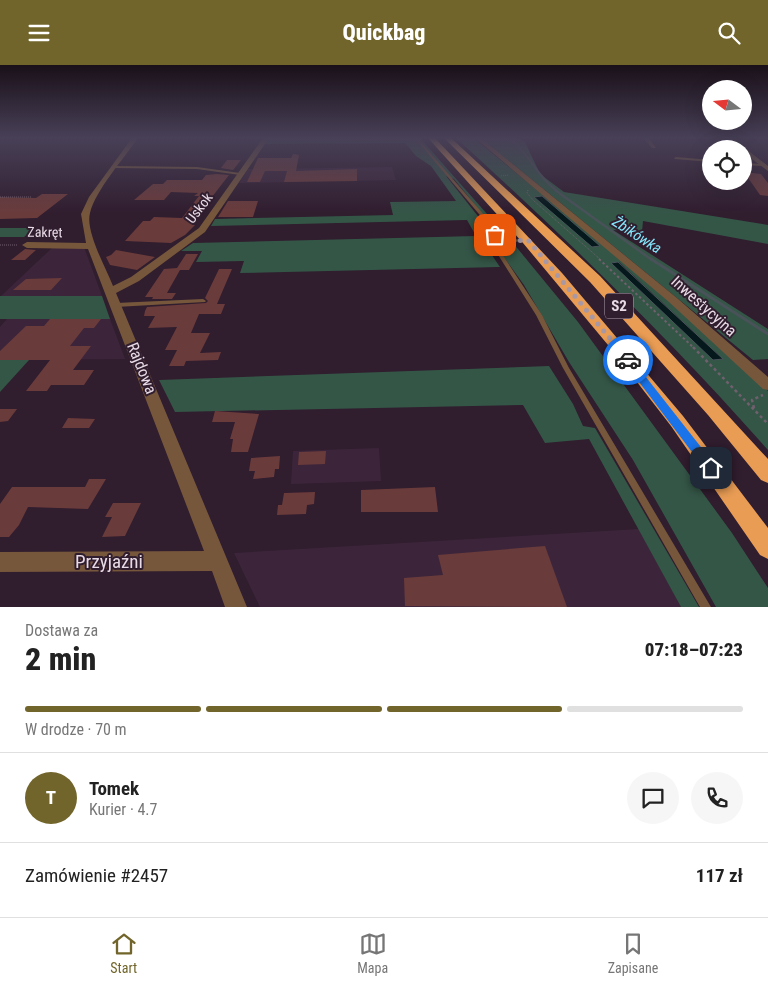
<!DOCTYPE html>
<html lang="pl">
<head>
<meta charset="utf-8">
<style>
	body { margin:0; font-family:"Roboto Condensed",sans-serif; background:#f6f6f6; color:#222; height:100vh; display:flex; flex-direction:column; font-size:19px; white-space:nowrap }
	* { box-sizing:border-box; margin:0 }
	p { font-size:16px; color:#767676 }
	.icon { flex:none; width:28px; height:28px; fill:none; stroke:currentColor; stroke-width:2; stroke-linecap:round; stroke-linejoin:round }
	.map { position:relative; height:542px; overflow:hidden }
	.side { display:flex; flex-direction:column; background:#fff; flex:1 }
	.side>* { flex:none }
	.needle { width:32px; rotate:286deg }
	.controls { position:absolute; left:702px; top:15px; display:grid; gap:10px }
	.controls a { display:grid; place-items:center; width:50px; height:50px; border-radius:50%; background:#fff; box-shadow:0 5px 20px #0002; font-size:25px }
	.pin { position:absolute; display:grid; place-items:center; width:42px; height:42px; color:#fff; margin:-21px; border-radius:10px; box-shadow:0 2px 8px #0006 }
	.courier { position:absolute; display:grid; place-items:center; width:50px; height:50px; margin:-25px; border:4px solid #1a73e8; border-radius:50%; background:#fff; color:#222; box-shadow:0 1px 6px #0007 }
	.overview em { font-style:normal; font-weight:800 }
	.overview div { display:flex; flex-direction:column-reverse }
	.overview { display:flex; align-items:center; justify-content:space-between; height:85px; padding:0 25px }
	h1 { font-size:32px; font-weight:800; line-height:38px }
	.bar { display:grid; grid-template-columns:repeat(4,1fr); gap:8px 5px; align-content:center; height:60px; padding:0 25px }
	.bar i { height:6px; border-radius:4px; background:#e0e0e0 }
	.bar .active { background:#71652b }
	.bar p { grid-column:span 4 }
	.line { display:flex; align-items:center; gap:12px; padding:0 25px; border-top:1px solid #e0e0e0 }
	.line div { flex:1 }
	.round { display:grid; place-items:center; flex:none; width:52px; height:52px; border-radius:26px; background:#f6f6f6 }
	header { display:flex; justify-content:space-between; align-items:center; height:65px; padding:0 25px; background:#71652b; color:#fff; font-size:22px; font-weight:800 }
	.tab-bar { display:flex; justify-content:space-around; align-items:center; height:70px; border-top:1px solid #e0e0e0; background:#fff; font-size:14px; color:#767676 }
	.tab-bar a { display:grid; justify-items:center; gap:2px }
	.tab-bar .active { color:#71652b }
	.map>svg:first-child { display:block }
	.built { fill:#3c253a }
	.green { fill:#345647; fill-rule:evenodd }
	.water { fill:#05181c; stroke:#495259 }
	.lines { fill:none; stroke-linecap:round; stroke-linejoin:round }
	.stream-far2 { stroke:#495259; stroke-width:2 }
	.stream-far1 { stroke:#495259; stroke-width:2.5 }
	.stream { stroke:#495259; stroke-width:3 }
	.building { fill:#6a3b3b }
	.path-far2 { stroke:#70606e; stroke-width:1; stroke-dasharray:1 1; stroke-linecap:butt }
	.path-far1 { stroke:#70606e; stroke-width:2; stroke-dasharray:2.5 2.5; stroke-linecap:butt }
	.path { stroke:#70606e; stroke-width:2.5; stroke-dasharray:3 3; stroke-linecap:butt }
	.lane { fill:#76573c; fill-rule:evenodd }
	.street { fill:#76573c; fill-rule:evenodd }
	.highway { fill:#e89c54; fill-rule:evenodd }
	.route { fill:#1a73e8 }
	.done { stroke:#a898a6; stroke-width:5; stroke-dasharray:0 9 }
	.labels { text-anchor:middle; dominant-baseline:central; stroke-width:4; stroke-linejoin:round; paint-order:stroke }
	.far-street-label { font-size:14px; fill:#e8dbe6; stroke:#301d2e }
	.far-water-label { font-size:15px; font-style:italic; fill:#84e7fb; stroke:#301d2e }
	.shield { fill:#301d2e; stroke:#b1a2af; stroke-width:1 }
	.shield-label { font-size:15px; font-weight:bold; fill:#e8dbe6 }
	.street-label { font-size:16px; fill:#e8dbe6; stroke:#301d2e }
	.near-street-label { font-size:19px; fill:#e8dbe6; stroke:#301d2e }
</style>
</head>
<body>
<header><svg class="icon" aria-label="menu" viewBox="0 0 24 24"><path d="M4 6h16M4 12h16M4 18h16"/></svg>Quickbag<svg class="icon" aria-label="search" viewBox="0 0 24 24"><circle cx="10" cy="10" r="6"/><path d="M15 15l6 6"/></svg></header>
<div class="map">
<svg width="768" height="542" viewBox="0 0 768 542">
	<rect width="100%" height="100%" fill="#301d2e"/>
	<path class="built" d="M392 102 396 115 239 118 248 104Z
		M53 182H84L102 231H1Z
		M7 254H110L125 294 0 295V262Z
		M379 383 381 416 291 419 293 386Z
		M639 464 681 542H260L234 488Z"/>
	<path class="green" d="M267 73H420L518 184 578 257 732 468 768 523V542H716L633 395 569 297 524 220 498 184 503 179 494 163 454 114 446 111 489 165 490 172 481 174 500 202 240 208 244 196 196 197 202 186H181L193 178 476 171 467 155 211 161 215 154 393 150 390 137 456 136 431 101 416 91 405 78 264 79Z
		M456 73H474C573 156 677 234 768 326V385C670 274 565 172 456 73ZM619 197 723 294 611 198Z
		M481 73H517L525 77 540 109 564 127 768 160V179L643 156 642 167 613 165 768 264V294L753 295Z
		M0 163H35L24 172H0Z
		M0 231H102L110 254H0Z
		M0 295H29L0 327Z
		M549 301 573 339 583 361 595 363 699 542H681L589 374 545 378 523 340 175 347 159 315Z"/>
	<path class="water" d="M542 131 600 181 592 182 534 132Z
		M618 197 723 294 713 295 611 198Z"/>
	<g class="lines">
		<path class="stream-far2" d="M509 73C529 87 536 111 557 126"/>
		<path class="stream-far1" d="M555 125 652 195"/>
		<path class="stream" d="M651 194 768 269"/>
	</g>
	<path class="building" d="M293 89 299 90 296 106 357 104V116L284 117 287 106H265L260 117H247L258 93H291Z
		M227 95H241L233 105 221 103Z
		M744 107 761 109 768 118V131L760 130Z
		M217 109 229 110 198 150 192 160H195L185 170 171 178 125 176 143 156H150L154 152 182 153 199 131H194L198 128 171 127 164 135H134L153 119H163L167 115H202L206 110Z
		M42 129H68L37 153 0 154V132L36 133Z
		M228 136H258L253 152H218Z
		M25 184 36 185 25 195H11Z
		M116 185 155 192 137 205 110 200 106 192 111 190Z
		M186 189H198L189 205H180L167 228H176L172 234H152L153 232H145L164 204 177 203Z
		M219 204H232L217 239H225L221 249H199L191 268H210L200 288 221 287 218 295 186 296 184 301H169L177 285H165L177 262 148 263 155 251H144L145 246 147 242 206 238 208 236 205 233Z
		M62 213 51 225H13L26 214Z
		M50 254H101L94 263H84L70 281H91L73 305H94L84 320H51L47 326H26L50 295H0V286L26 261H44Z
		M0 344H17L8 356 0 357Z
		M215 346 259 349 248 387H231L233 374H230L235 357H212Z
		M68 353 95 354 89 363H62Z
		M326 386 325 399 298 400 299 387Z
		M280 391 279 404H275L274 412 253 414 255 406H249L251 393Z
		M89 414H106L88 444 28 442 19 460 9 472H0V439L12 422H85Z
		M435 422 438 447H361V425Z
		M315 427 314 439 307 440 306 449 277 450 278 440H282L284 428Z
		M113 438H141L125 471 102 472 112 452H105Z
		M545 481 567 542 405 541 404 513 443 510 438 490Z"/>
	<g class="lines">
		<path class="path-far2" d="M501 111 509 110
			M528 125 527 128 534 136 601 195
			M0 132H31
			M0 180H17"/>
		<path class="path-far1" d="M599 194 694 283"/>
		<path class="path" d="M693 282 768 359
			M754 343 752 335 763 330"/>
		<path class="lane" d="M415 73H417L493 160 497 170 495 175 528 174 530 175 528 176 495 178 542 250 569 303 711 542H700L563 303 536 250 490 177 493 170 489 161Z
			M676 92 711 95V97L675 94 674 93Z
			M744 98 763 99 765 100 763 101 744 100Z
			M114 101 197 102 240 108 242 109 240 110 197 104 113 103V101Z
			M203 234 206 236 205 237 116 242 113 240 116 238Z"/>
		<path class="street" d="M132 73H138C125 92 95 126 90 148 85 166 106 203 113 221L131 212 199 163 263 73H269L205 167 139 216 116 228 247 542H225L212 506 0 507V487L204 486 88 184 27 183 22 180 27 177 86 178 81 149 89 132Z
			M475 73H481L677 233 768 312V325L763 324 669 237Z
			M643 73H649L656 83H652Z
			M726 73H732L768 101V106L744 88V84H739Z"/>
		<path class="highway" d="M428 73H435L562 208 683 351 768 463V494L760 490 671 361 613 286 523 178Z
			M444 73H451L600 211 768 394V418L761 415 708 350 590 217Z"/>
	</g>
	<linearGradient id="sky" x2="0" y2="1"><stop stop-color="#1a1019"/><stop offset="0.49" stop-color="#484057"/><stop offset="1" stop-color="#484057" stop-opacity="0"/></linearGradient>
	<rect width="768" height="149" fill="url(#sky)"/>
	<path class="route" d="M628 292 631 293 715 400V407H707L624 297V293Z"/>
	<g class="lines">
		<path class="done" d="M495 170 492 177 528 175 628 295"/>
	</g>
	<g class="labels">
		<g class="far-street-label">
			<text transform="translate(199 143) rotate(-53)">Uskok</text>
			<text transform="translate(45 167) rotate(1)">Zakręt</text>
		</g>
		<g class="far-water-label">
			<text transform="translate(637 170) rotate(33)">Żbikówka</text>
		</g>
		<rect class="shield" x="605" y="228.5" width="28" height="25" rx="4"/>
		<g class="shield-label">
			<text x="619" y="241">S2</text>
		</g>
		<g class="street-label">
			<text transform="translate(704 241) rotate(42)">Inwestycyjna</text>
			<text transform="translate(142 303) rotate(68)">Rajdowa</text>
		</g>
		<g class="near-street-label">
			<text x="109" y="496">Przyjaźni</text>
		</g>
	</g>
</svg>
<div class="controls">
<a><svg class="needle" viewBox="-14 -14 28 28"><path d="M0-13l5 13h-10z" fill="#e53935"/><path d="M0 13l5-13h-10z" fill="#767676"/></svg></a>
<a><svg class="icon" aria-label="locate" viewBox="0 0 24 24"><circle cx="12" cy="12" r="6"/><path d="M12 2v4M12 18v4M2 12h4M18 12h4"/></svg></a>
</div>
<div class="pin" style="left:495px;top:170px;background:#ea580c"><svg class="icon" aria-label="bag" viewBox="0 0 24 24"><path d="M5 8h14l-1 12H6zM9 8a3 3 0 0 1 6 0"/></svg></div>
<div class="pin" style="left:711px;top:403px;background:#1f2937"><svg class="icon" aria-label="home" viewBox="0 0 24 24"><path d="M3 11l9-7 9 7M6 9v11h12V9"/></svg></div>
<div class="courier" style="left:628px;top:295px"><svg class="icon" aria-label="car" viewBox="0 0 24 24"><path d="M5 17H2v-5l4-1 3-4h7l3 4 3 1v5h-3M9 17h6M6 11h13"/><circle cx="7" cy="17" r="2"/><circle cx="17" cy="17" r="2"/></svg></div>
</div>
<section class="side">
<div class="overview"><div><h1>2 min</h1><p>Dostawa za</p></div><em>07:18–07:23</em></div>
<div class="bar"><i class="active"></i><i class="active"></i><i class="active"></i><i></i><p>W drodze · 70 m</p></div>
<div class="line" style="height:90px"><b class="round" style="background:#71652b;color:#fff">T</b><div><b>Tomek</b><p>Kurier · 4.7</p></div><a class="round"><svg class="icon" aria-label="chat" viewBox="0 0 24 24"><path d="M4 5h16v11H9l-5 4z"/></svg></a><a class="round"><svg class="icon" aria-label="phone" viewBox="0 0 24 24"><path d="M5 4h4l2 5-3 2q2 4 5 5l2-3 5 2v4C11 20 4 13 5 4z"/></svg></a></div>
<div class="line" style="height:65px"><div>Zamówienie #2457</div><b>117 zł</b></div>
</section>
<nav class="tab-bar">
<a class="active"><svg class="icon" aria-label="home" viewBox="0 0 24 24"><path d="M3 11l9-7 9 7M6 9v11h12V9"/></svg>Start</a>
<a><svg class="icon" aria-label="map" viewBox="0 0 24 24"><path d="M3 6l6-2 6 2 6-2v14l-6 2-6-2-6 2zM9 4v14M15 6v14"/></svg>Mapa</a>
<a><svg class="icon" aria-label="saved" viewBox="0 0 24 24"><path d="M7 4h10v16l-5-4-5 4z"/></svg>Zapisane</a>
</nav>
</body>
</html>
